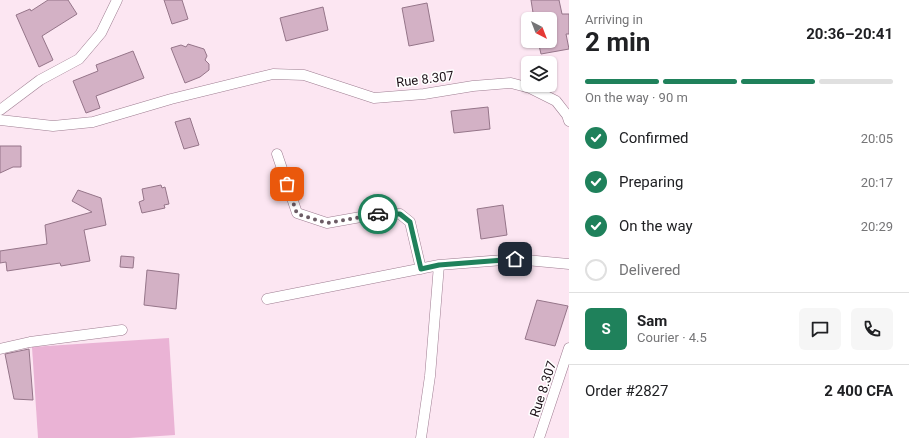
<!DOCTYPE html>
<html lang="en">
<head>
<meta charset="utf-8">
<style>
	body { margin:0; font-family:Roboto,sans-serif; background:#f6f6f6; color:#202124; height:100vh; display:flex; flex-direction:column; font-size:15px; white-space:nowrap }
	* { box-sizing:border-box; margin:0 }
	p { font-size:13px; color:#757577 }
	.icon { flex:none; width:22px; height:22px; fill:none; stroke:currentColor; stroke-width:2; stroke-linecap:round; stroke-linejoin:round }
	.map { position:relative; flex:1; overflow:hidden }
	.details { display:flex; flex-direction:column; background:#fff; width:340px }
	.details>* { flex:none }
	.needle { width:26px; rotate:138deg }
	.buttons { position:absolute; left:521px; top:12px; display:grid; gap:8px }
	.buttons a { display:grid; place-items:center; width:36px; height:36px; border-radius:6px; background:#fff; box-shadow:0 1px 3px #0004; font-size:20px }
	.pin { position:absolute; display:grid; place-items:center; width:34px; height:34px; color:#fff; margin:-17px; border-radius:8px; box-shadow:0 2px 6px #0006 }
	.courier { position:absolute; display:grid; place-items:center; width:40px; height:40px; margin:-20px; border:3px solid #1f815b; border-radius:50%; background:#fff; color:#222; box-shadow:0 1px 5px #0007 }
	.head em { font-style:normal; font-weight:700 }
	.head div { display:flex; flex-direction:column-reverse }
	.head { display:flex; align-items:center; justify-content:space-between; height:68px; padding:0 16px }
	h1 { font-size:26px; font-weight:700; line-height:30px }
	.bar { display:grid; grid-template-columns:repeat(4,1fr); gap:6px 4px; align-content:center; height:48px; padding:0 16px }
	.bar i { height:5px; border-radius:3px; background:#e0e0e0 }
	.bar .active { background:#1f815b }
	.bar p { grid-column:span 4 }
	.line { display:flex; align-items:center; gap:10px; padding:0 16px; border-top:1px solid #e0e0e0 }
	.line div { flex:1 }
	.round { display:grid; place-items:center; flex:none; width:42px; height:42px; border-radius:6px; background:#f6f6f6 }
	ol { padding:0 16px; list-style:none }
	li { display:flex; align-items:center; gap:12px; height:44px }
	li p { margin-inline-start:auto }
	li .icon { padding:4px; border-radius:50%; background:#1f815b; color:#fff; stroke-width:4 }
	li:last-child { color:#757577 }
	li i { width:22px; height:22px; border:2px solid #e0e0e0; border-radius:50% }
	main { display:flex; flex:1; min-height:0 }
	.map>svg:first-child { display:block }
	.green { fill:#eab3d5 }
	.building { fill:#d3b1c5; stroke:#957589 }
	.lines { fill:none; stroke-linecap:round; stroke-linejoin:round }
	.minor-casing { stroke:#9e7d91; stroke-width:11 }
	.minor { stroke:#fff; stroke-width:10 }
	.done { stroke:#6c5c65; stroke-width:4; stroke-dasharray:0 7.2 }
	.route { stroke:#1f815b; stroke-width:5 }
	.labels { text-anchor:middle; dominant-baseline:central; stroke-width:3; stroke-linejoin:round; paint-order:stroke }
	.street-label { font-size:13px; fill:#1e1219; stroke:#fff }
</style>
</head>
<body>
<main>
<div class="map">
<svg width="569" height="438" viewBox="0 0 569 438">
	<rect width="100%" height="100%" fill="#fce6f2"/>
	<path class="green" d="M169 338 175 435 129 438H38L32 347Z"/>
	<path class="building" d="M48 0H68L77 14 42 36 53 60 39 67 16 15 30 9 31 11Z
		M164 0H182L188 19 172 24Z
		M531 0H559L562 14H569V34H566L569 49 541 54 538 41H550V19H534Z
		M427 3 434 41 409 46 402 8Z
		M323 7 328 30 286 41 280 18Z
		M188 44 204 49 207 56 205 60 209 64V70L200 77 185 83 171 48 181 45 186 47Z
		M133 51 144 78 96 96 100 108 86 113 73 81 98 71 96 65Z
		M488 107 490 129 454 133 451 111Z
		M190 118 199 145 184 149 175 122Z
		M0 146H21V167H13L0 173Z
		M161 185 162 188 165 187 169 204 164 205 165 208 142 213 139 202 144 200 142 189Z
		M78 190 101 198 106 225 84 230 90 261 61 266 60 263 7 271 6 262 0 263V251L47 244 45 225 92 212 72 201Z
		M503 205 507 235 481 239 477 209Z
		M121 256 134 257 133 268 120 267Z
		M147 270 179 274 176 309 144 305Z
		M537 300 568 306 555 346 525 339Z
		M29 349 33 400 14 399 5 354Z"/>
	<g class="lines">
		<g class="minor-casing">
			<path id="minor" d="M0 110 40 80 79 59 101 33 117 0
				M0 120 53 126 93 122 171 99 273 74 304 75 374 98 424 94 473 86 511 83 530 88 556 101 567 115 569 121
				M277 154 297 213 327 223 383 213 400 214 410 222 421 269
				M267 299 439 265 515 259 569 264
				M0 349 30 342 122 330
				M421 438 430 376 439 265
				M539 438 569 348"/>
		</g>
		<use href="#minor" class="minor"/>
	</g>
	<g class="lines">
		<path class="done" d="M287 184 297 214 327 223 378 214"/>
		<path class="route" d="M378 214H400L410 222 421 269 439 265 515 259"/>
	</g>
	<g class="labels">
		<g class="street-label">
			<text transform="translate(425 79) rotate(-7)">Rue 8.307</text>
			<text transform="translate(543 389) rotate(-72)">Rue 8.307</text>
		</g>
	</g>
</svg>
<div class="buttons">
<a><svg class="needle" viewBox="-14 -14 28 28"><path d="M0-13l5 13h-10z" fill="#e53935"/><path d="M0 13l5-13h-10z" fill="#757577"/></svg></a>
<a><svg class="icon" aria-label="layers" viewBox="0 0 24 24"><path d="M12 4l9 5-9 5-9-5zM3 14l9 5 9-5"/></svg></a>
</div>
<div class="pin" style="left:287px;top:184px;background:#ea580c"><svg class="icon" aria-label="bag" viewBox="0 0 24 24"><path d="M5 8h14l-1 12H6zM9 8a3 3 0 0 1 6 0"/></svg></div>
<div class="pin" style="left:515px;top:259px;background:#1f2937"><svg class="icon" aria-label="home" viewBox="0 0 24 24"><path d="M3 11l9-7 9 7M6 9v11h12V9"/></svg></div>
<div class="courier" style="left:378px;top:214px"><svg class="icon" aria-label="car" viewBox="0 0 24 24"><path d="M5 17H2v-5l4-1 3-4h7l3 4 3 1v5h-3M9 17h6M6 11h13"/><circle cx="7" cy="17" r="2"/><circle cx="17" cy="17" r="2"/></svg></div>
</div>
<section class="details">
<div class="head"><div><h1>2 min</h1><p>Arriving in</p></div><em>20:36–20:41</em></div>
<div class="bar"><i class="active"></i><i class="active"></i><i class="active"></i><i></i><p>On the way · 90 m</p></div>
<ol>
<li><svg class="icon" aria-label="check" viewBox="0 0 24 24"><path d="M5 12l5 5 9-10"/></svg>Confirmed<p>20:05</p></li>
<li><svg class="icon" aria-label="check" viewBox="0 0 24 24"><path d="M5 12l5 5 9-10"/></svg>Preparing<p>20:17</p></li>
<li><svg class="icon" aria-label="check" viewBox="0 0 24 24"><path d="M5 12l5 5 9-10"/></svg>On the way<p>20:29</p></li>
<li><i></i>Delivered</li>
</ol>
<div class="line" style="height:72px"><b class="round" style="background:#1f815b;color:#fff">S</b><div><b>Sam</b><p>Courier · 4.5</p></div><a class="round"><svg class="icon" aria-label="chat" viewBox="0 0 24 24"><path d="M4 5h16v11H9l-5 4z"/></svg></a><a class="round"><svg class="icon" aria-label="phone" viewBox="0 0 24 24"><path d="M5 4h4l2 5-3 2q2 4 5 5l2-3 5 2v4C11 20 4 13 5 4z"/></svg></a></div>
<div class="line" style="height:52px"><div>Order #2827</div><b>2 400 CFA</b></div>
</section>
</main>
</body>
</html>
